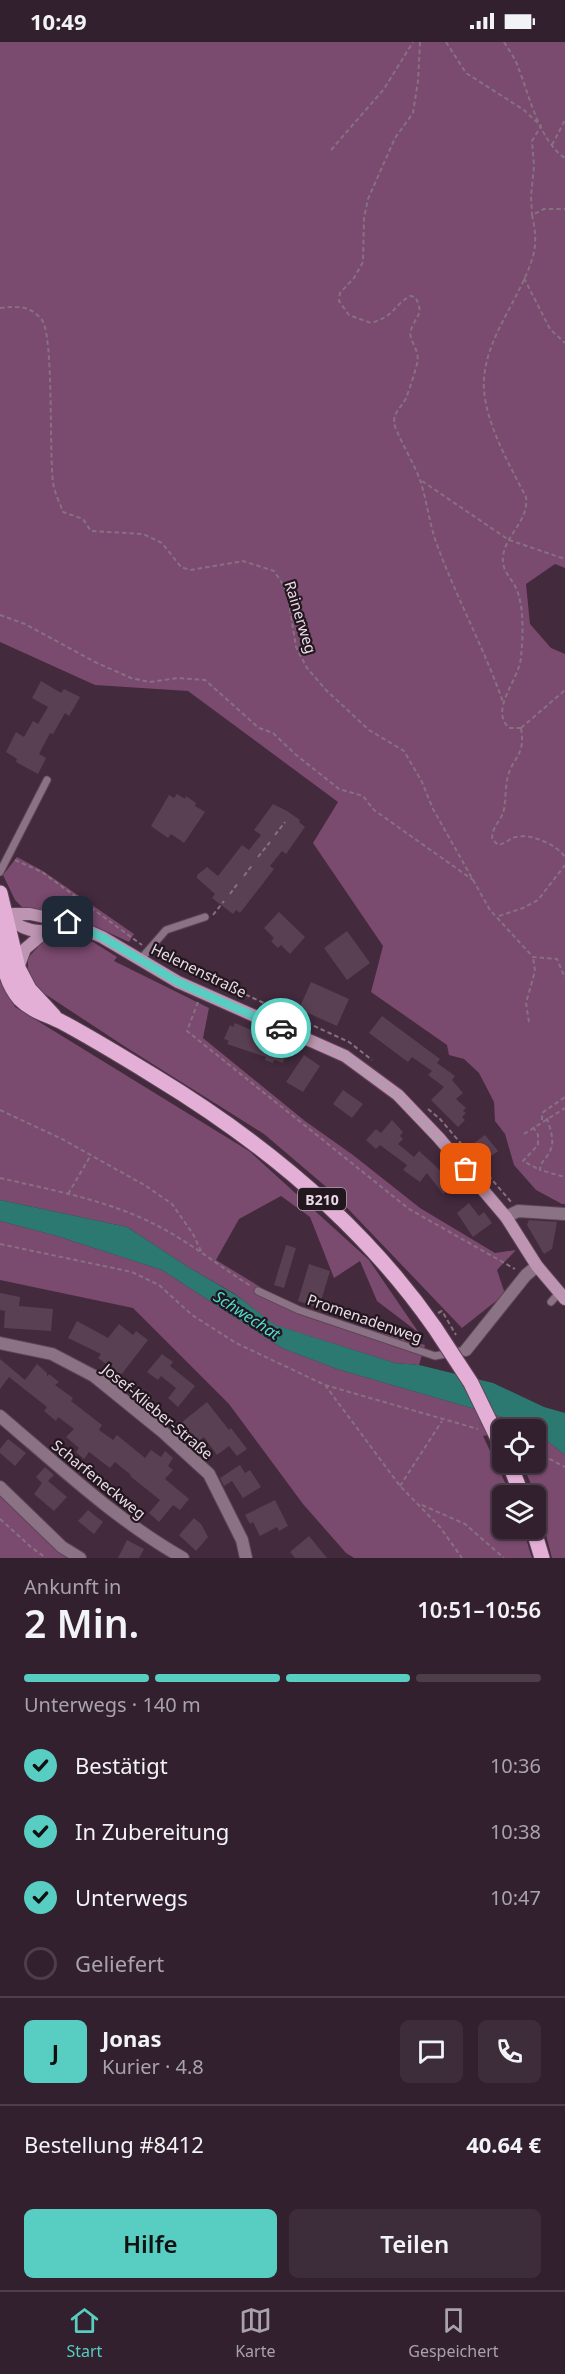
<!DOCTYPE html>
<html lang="de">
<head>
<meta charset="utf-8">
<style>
	body { margin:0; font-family:"Noto Sans",sans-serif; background:#3d2d3a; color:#f1f3f6; height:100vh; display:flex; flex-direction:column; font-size:22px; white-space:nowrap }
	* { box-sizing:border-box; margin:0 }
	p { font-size:20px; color:#a8a3aa }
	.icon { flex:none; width:33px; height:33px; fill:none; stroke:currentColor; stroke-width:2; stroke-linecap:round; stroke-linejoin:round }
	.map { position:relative; height:1516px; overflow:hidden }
	.side { display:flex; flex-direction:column; background:#32202e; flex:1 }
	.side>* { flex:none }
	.fabs { position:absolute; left:492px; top:1377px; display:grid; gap:12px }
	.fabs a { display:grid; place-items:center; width:54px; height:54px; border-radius:9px; background:#32202e; box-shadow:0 2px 4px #0004,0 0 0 2px #4d3e4a; font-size:30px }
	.pin { position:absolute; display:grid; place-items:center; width:51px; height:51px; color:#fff; margin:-26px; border-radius:12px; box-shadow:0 3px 9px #0006 }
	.courier { position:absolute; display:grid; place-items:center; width:60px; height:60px; margin:-30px; border:4px solid #57cec1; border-radius:50%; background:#fff; color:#222; box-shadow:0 2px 8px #0007 }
	.summary em { font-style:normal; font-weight:600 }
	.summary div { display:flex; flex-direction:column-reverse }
	.summary { display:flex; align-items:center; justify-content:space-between; height:102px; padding:0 24px }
	h1 { font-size:39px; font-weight:600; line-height:45px }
	.bar { display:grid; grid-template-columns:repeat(4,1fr); gap:9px 6px; align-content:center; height:72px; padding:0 24px }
	.bar i { height:8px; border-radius:4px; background:#4d3e4a }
	.bar .current { background:#57cec1 }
	.bar p { grid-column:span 4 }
	.line { display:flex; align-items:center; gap:15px; padding:0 24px; border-top:2px solid #4d3e4a }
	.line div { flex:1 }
	.round { display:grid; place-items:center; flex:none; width:63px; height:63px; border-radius:9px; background:#3d2d3a }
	ol { padding:0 24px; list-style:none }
	li { display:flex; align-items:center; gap:18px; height:66px }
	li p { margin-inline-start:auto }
	li .icon { padding:6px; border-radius:50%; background:#57cec1; color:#111; stroke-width:4 }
	li:last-child { color:#a8a3aa }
	li i { width:33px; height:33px; border:3px solid #4d3e4a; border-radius:50% }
	.action { display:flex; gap:12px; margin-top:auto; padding:12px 24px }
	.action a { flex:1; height:69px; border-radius:9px; background:#57cec1; color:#111; font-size:24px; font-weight:600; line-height:69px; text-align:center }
	.action a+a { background:#3d2d3a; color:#f1f3f6 }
	.status { display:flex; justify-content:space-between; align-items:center; height:42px; padding:0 30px; background:#32202e; direction:ltr }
	.status svg { height:16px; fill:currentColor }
	.tab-bar { display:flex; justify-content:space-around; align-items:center; height:84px; border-top:2px solid #4d3e4a; background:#32202e; font-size:16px; color:#a8a3aa }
	.tab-bar a { display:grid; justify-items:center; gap:3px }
	.tab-bar .current { color:#57cec1 }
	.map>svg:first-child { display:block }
	.green { fill:#7b4a6f }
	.water { fill:#2c7971 }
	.building { fill:#5a4053 }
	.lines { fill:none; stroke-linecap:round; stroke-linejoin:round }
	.lane-casing { stroke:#5e4658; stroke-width:9 }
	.street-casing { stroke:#5e4658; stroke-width:14 }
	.secondary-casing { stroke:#5e4658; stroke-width:14 }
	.primary-casing { stroke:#5e4658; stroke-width:17 }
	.path { stroke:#867181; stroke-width:2; stroke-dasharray:4.5 3; stroke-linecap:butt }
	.lane { stroke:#8c7285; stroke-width:7 }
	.street { stroke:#8c7285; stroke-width:12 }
	.secondary { stroke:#bd94b2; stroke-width:12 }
	.primary { stroke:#e4afd6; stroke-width:15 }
	.primary-bridge-casing { stroke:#5e4658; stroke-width:17; stroke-linecap:butt }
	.primary-bridge { stroke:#e4afd6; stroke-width:15 }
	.done { stroke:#b09dab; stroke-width:6; stroke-dasharray:0 10.8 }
	.route { stroke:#57cec1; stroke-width:8 }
	.labels { text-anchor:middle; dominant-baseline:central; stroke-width:4.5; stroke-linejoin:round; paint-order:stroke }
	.shield { fill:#22171f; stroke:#afa0aa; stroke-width:1.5 }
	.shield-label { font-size:14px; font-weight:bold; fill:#ebdbe6 }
	.street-label { font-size:15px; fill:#ebdbe6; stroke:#22171f }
	.water-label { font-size:16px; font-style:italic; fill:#4ee0d2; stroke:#22171f }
</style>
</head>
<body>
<div class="status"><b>10:49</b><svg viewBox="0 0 49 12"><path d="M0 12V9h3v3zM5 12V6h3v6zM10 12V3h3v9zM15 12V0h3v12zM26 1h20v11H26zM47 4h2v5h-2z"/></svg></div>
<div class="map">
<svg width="565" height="1516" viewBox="0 0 565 1516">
	<rect width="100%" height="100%" fill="#432a3d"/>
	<path class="green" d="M0 0H565V526L555 522 526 542 530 582 551 606 565 612V1162H562L536 1148 514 1123 505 1092 495 1079 494 1060 479 1031 464 1017 449 1013 447 1003 371 950 383 904 313 801 338 760 188 649 95 643 0 600Z
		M17 815 43 829 134 892 129 900 88 881 56 872 24 867 15 858 3 833Z
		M58 895 93 900 117 915 114 919 209 966 203 996 305 1079 353 1113 420 1166 495 1211 516 1208 497 1228 505 1252 462 1286 331 1149 264 1092 124 1004 36 946 28 932V916L45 897Z
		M0 938 15 965 249 1109 369 1218 419 1291 377 1259 360 1219 334 1236 310 1175 281 1154 239 1177 216 1218 280 1257 318 1273 425 1303 419 1323 395 1321 274 1283 235 1252 188 1225 127 1185 0 1158Z
		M0 1179 57 1194 162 1228 282 1306 337 1327 523 1381 532 1387 502 1388V1398L489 1393 483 1394 511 1453 502 1454V1486L523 1487 532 1516H354L346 1511 303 1462 229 1362 133 1266 0 1238Z
		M536 1390 565 1413V1516H552L536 1454 522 1421 536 1420Z
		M0 1448 77 1516H0Z"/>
	<path class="water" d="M0 1158 127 1185 188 1225 236 1253 275 1283 395 1321 419 1323 493 1341 544 1365 565 1371V1413L536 1390V1388L523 1381 337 1327 282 1306 162 1228 57 1194 0 1179Z"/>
	<path class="building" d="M41 639 61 651 64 647 80 655 69 674 65 671 53 692 50 691 39 712 46 716 38 732 16 720 17 717 6 710 16 690 24 695 33 679 38 682 48 665 32 656Z
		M177 752 185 757 186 754 196 761 195 764 205 770 184 801 171 792 168 796 151 784 169 753 174 756Z
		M273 762 287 769 300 778 299 780 305 785 286 812 282 809 270 824 274 827 240 871 236 868 233 872 212 856 215 852 197 836V833L207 825 218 834 242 803 249 808 261 793 254 788Z
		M279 870 305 895 290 912 281 903 278 906 271 899 274 896 264 886Z
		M347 889 370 921 347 938 324 906Z
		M311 940 349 957 337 984 299 967Z
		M382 974 440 1017 437 1021 455 1034 452 1038 463 1051 456 1057 466 1066 463 1069 466 1071 462 1075 465 1078 458 1085 431 1058 444 1045 428 1033 432 1029 412 1015 408 1020 369 991Z
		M235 981 289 1004 283 1021 274 1018 273 1021 265 1018 266 1015 227 1002 229 999 224 997 230 983 233 985Z
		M304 1013 320 1024 303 1050 286 1040Z
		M343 1048 363 1062 352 1076 333 1062Z
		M392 1078 403 1090 400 1094 403 1097 398 1102 414 1115 419 1109 442 1130 447 1126 459 1141 443 1152 427 1131 420 1140 403 1128 407 1123 380 1103 376 1107 366 1098 376 1087 381 1091Z
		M485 1093 498 1109 486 1118 473 1102Z
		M469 1161 479 1174 484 1170 492 1181 473 1195 457 1171Z
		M529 1178 557 1180 552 1207 544 1212 527 1183Z
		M286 1203 296 1206 284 1246 274 1243Z
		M309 1222 330 1229 319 1266 298 1259Z
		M0 1251 20 1255 19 1264 53 1267 51 1289 4 1286 5 1269 0 1268Z
		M77 1279 108 1296 119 1282 133 1293 136 1289 148 1298 121 1333 98 1316 101 1312 68 1296Z
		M162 1312 173 1320 170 1324 195 1344 178 1365 168 1356 176 1346 161 1334 158 1338 147 1330Z
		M0 1317 25 1338 37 1322 47 1331V1335L49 1332 59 1340 55 1343 73 1356 71 1359 102 1383 99 1388 113 1398 117 1393 145 1416 151 1408 161 1415 165 1409 173 1416 168 1424 173 1428 165 1437 189 1457 180 1468 173 1463 159 1480 149 1471 160 1458 130 1434 131 1433 115 1420 110 1426 89 1410 84 1417 76 1410 79 1406 66 1395 74 1387 58 1375 56 1379 44 1369 47 1365 9 1335 0 1347Z
		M207 1360 229 1388 231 1386 247 1407 237 1414 229 1404 217 1413 204 1395 197 1401 181 1381Z
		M8 1397 26 1411 15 1424 0 1411V1407Z
		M240 1423 245 1431 250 1428 261 1445 243 1456 232 1439 224 1444 220 1436Z
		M45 1425 54 1433 48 1439 67 1455 54 1469 34 1452 42 1441 36 1435Z
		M275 1458 288 1484 279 1489 277 1485 260 1494 253 1480 250 1482 245 1473Z
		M88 1468 103 1480 94 1492 78 1479Z
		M194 1476 201 1482 208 1495 196 1509 179 1493Z
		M309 1494 327 1516H295L290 1510Z
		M127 1498 144 1507 139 1516H118Z"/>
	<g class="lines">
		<g class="lane-casing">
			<path id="lane" d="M0 830 47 738
				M139 919 166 888 205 875
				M258 1249 299 1268 435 1314 466 1308
				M551 1260 559 1251"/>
		</g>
		<g class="street-casing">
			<path id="street" d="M506 1175 518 1169 565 1172
				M0 1301 52 1312 94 1334 163 1390 209 1432 242 1498 246 1516
				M466 1308 526 1233 537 1224
				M0 1374C59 1424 116 1478 183 1516
				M0 1445 62 1505 80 1516"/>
		</g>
		<g class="secondary-casing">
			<path id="secondary" d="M4 872H30L68 880 102 895 178 940 345 1014 398 1053 439 1096 506 1175 537 1224 565 1257
				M4 872C32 899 50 885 83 891
				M18 926 25 907 45 890"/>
		</g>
		<g class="primary-casing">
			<path id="primary" d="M0 851 18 926 29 947 54 974
				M4 872C0 901 0 934 20 957 32 969 46 972 60 979 92 996 123 1015 154 1034 263 1100 362 1181 435 1286
				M509 1420 522 1454
				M533 1486 542 1516"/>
		</g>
		<path class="path" d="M420 0 418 39 413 71 395 96 368 157 364 176 363 220 354 236 340 251 339 259 349 273 371 281C395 274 392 265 410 254L415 255C425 272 416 273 411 288 407 298 421 307 417 322 414 333 410 346 406 356 402 365 394 369 394 380 395 390 416 425 420 438 427 459 429 480 436 500 456 555 484 606 503 660
			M446 0 466 31 524 68 541 84 532 99 534 124 531 154 532 173
			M504 0C509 8 515 16 518 25 529 52 539 99 565 116
			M552 103 565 78
			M331 108 384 47 413 0
			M524 236 550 287 565 301
			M0 266C17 264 30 263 42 278 54 295 49 411 53 440 54 450 60 461 63 470L83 477 91 489 143 492 162 501 181 525 190 528 243 519 274 529 284 544 289 561 296 605 307 626 326 648 369 688 404 709 422 740 433 767 490 868 533 915 557 917 565 936
			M422 439 509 498 565 517
			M0 573 25 582 95 620 131 636 150 640 178 636 205 638 259 686 273 691 295 712 339 747 363 754 374 768 473 838
			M521 686H509C489 667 519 639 521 615 523 595 524 570 518 551 514 537 501 531 503 514 506 492 529 479 526 455 509 422 481 374 484 336 488 291 521 256 533 214 537 200 535 186 532 173L544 167H565
			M521 686C526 715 512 714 507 738 505 749 506 762 503 771 498 783 493 783 492 797L498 803C505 802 510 796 516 795 531 791 557 803 565 815
			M521 686 565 648
			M275 793 285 780
			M258 815 270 800
			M15 818 42 830 142 903
			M244 834 253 822
			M230 852 238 841
			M213 873 224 859
			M499 874 523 866 538 858 565 823
			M157 912 349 1000 372 1018
			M198 960 187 989 409 1167 515 1227
			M529 980 526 961 535 929 533 915
			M428 1067 440 1077 512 1161
			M0 1068 62 1097 146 1144 172 1162 193 1192 201 1209
			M547 1076C550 1087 556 1100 549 1111 545 1118 541 1119 540 1128L565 1135
			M542 1078V1071L565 1055
			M533 1085 538 1093V1103L523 1119 540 1128
			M524 1092 565 1066
			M0 1136C52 1148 111 1159 158 1184 191 1201 220 1225 251 1244
			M68 1152 91 1113
			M0 1202 132 1230 159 1243 192 1273 236 1301 325 1343 400 1444 440 1485 462 1516
			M438 1271 442 1269 456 1293
			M325 1343 478 1387
			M536 1410 565 1425
			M400 1444 442 1379
			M422 1463 465 1482 504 1516
			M0 1477 31 1505 46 1516"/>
		<use href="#lane" class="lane"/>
		<use href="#street" class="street"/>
		<use href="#secondary" class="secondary"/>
		<use href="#primary" class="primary"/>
		<g class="primary-bridge-casing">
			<path id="primary-bridge" d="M435 1286 471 1341 502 1405"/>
		</g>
		<use href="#primary-bridge" class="primary-bridge"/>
	</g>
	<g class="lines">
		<path class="done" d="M281 986 345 1014 398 1053 466 1127"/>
		<path class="route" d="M68 880 102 895 178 940 281 986"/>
	</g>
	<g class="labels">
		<rect class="shield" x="298" y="1146" width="48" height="22" rx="4.5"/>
		<g class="shield-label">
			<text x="322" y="1157">B210</text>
		</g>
		<g class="street-label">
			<text transform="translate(301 575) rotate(73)">Rainerweg</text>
			<text transform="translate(199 928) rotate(26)">Helenenstraße</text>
			<text transform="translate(365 1276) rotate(19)">Promenadenweg</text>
			<text transform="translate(158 1369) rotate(40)">Josef-Klieber-Straße</text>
			<text transform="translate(99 1437) rotate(39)">Scharfeneckweg</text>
		</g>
		<g class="water-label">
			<text transform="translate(247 1273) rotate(33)">Schwechat</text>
		</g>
	</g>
</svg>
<div class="fabs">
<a><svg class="icon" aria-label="locate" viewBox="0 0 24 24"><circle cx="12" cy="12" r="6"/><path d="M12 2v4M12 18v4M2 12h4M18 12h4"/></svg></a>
<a><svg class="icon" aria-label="layers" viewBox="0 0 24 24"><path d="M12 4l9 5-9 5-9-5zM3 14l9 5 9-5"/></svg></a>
</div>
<div class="pin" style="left:466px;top:1127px;background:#ea580c"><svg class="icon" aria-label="bag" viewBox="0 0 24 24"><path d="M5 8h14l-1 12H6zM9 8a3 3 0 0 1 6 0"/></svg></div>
<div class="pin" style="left:68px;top:880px;background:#1f2937"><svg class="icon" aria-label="home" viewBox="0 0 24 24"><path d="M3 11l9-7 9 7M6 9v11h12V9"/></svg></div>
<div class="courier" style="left:281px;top:986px"><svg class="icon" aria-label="car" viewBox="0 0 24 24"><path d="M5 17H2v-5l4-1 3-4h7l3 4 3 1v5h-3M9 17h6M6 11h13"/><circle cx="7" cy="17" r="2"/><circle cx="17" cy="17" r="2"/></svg></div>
</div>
<section class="side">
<div class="summary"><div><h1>2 Min.</h1><p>Ankunft in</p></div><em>10:51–10:56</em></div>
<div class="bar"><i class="current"></i><i class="current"></i><i class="current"></i><i></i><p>Unterwegs · 140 m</p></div>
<ol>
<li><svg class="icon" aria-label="check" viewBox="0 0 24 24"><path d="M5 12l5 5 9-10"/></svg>Bestätigt<p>10:36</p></li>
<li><svg class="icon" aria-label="check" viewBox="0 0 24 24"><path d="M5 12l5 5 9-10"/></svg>In Zubereitung<p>10:38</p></li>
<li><svg class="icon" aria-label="check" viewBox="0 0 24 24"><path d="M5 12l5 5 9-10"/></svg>Unterwegs<p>10:47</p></li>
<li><i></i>Geliefert</li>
</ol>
<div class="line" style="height:108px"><b class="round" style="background:#57cec1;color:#111">J</b><div><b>Jonas</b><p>Kurier · 4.8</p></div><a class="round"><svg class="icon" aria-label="chat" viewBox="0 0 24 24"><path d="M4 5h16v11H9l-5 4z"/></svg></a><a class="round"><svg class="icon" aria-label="phone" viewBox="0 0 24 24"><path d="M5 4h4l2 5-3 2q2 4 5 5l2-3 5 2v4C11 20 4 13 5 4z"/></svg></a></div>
<div class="line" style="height:78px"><div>Bestellung #8412</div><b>40.64 €</b></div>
<div class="action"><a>Hilfe</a><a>Teilen</a></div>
</section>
<nav class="tab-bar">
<a class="current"><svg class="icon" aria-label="home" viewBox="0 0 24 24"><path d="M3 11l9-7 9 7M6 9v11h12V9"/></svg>Start</a>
<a><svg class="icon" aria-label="map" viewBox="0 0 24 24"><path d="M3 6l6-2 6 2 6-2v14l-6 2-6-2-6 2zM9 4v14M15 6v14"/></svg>Karte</a>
<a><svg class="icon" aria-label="saved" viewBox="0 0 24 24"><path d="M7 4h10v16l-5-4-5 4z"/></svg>Gespeichert</a>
</nav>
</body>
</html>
